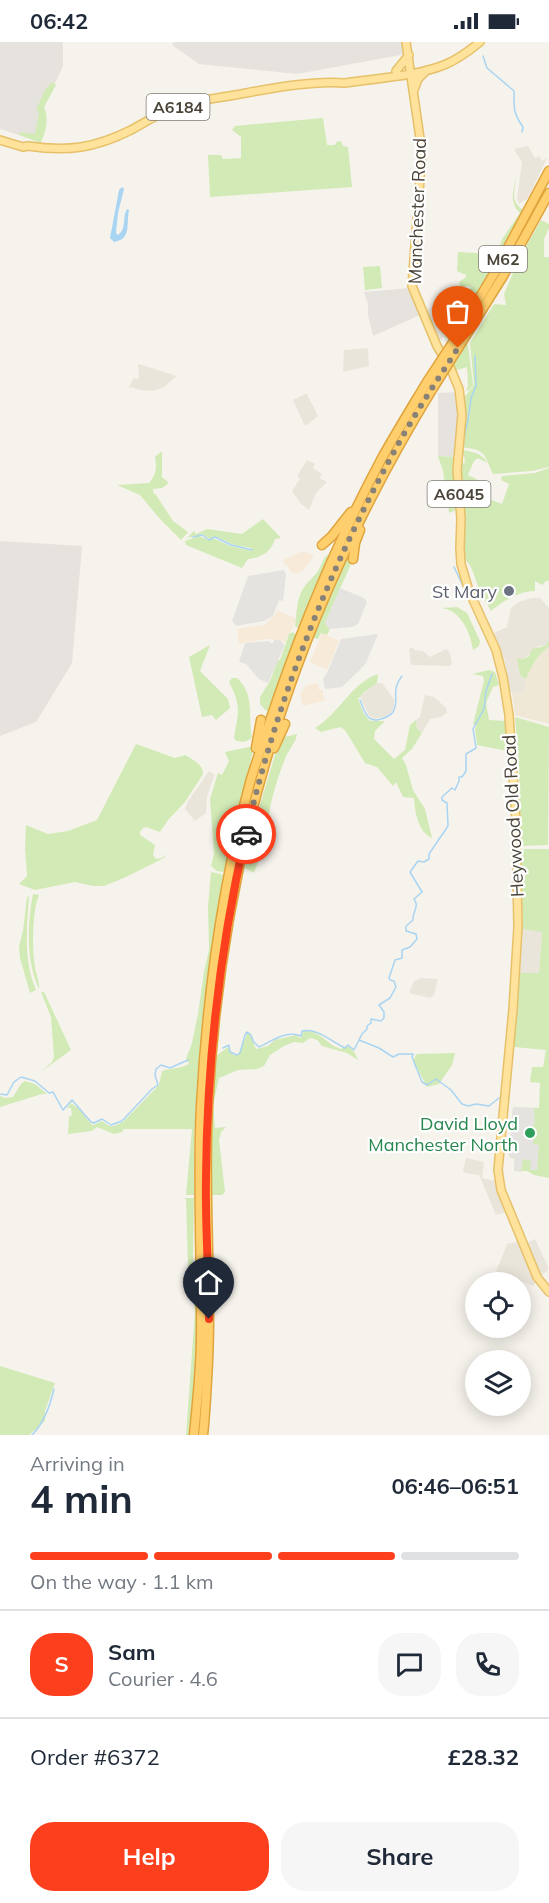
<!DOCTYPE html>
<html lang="en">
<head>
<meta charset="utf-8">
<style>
	body { margin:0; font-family:Mulish,sans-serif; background:#f6f6f7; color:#1f2937; height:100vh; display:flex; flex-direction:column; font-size:22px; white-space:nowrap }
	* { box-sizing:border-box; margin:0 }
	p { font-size:20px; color:#747a83 }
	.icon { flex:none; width:33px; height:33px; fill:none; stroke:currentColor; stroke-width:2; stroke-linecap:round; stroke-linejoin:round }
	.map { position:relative; height:1393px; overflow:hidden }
	.details { display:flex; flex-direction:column; background:#fff; flex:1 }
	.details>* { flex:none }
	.tools { position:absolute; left:465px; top:1230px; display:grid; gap:12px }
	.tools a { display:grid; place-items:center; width:66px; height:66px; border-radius:50%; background:#fff; box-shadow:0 3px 15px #0003; font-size:30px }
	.pin { position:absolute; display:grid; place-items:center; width:51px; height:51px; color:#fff; margin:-62px -26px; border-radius:50% 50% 50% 0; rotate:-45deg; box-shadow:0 0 6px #0007 }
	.pin .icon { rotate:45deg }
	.courier { position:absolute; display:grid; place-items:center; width:60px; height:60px; margin:-30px; border:4px solid #fc3f1d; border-radius:50%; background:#fff; color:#222; box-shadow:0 2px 8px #0007 }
	.head em { font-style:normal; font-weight:700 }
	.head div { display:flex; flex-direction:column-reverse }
	.head { display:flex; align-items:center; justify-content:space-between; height:102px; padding:0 30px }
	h1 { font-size:39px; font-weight:700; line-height:45px }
	.bar { display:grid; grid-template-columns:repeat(4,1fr); gap:9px 6px; align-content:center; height:72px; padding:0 30px }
	.bar i { height:8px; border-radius:4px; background:#e0e1e3 }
	.bar .on { background:#fc3f1d }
	.bar p { grid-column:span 4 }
	.line { display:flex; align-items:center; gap:15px; padding:0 30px; border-top:2px solid #e0e1e3 }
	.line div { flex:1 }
	.round { display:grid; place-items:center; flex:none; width:63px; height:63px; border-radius:24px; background:#f6f6f7 }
	.button { display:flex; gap:12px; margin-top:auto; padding:12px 30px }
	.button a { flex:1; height:69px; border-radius:24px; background:#fc3f1d; color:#fff; font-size:24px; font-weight:700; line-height:69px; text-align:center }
	.button a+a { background:#f6f6f7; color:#1f2937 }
	.status { display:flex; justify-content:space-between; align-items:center; height:42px; padding:0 30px; background:#fff; direction:ltr }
	.status svg { height:16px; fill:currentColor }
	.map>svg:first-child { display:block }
	.residential { fill:#eae5da }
	.commercial { fill:#f7ead8 }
	.industrial { fill:#e6e2dd }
	.education { fill:#efe8d6 }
	.green { fill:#d2eab5 }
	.parking { fill:#e5e3e0 }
	.water { fill:#a9d4f2 }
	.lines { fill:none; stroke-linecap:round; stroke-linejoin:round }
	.stream { stroke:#a9d4f2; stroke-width:1.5 }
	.primary-casing { stroke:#e6c16a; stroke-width:10 }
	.motorway-casing { stroke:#e0a43c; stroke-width:11 }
	.primary { stroke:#ffe39c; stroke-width:7 }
	.motorway { stroke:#ffcf6e; stroke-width:8 }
	.motorway-bridge-casing { stroke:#e0a43c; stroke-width:11; stroke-linecap:butt }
	.motorway-bridge { stroke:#ffcf6e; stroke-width:8 }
	.done { stroke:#878178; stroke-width:6; stroke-dasharray:0 10.8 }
	.route { stroke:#fc3f1d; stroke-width:8 }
	.worship-dot { fill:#6b7280; stroke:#fff; stroke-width:2 }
	.leisure-dot { fill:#2e9e5b; stroke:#fff; stroke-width:2 }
	.labels { text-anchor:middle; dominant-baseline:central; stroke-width:4.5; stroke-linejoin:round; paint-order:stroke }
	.shield { fill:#fff; stroke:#817c74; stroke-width:1.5 }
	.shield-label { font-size:16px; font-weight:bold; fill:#4b4439 }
	.street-label { font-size:18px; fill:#4b4439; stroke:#fff }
	.worship-label { font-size:18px; fill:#5b616d; stroke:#fff; text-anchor:end }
	.leisure-label { font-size:18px; fill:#27864d; stroke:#fff; text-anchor:end }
</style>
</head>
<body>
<div class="status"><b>06:42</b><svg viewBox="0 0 49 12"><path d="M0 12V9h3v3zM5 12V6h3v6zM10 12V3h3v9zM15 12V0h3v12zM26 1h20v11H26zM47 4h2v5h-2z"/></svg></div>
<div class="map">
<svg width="549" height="1393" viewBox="0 0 549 1393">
	<rect width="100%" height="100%" fill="#f6f3ec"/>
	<path class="residential" d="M528 104 535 116 539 114 542 119 547 116 528 156 519 162 517 157 522 120 514 107Z
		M437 263 447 291 437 302 423 269Z
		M368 306 369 324 343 330 344 308Z
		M138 322 145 324 177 334 164 345 154 349 141 348 129 345 134 336 139 337Z
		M305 352H307L318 374 305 384 293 358Z
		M307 418 315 422 313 426 322 432 320 436 327 440 316 451 309 468 301 462 292 449 300 437 297 434Z
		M531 556H540L549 566V599L545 604H538L524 617H518L520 633 526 637 525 650H510L505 620 494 591 507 585 511 566 519 560Z
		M414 605V608L423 609 430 615 446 607 450 611 452 621 450 624 411 623 409 607Z
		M377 641H382L394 657V665L392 669 387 674 373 677 368 672 360 654Z
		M425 653 434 655 446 666 447 671 441 675 430 677 422 691 417 686 416 678 420 675Z
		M209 729 214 732V735L207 754 206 771 195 779 185 767 188 759Z
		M523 887 542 889 539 931H520Z
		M421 936 438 937 434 953 430 956 409 951 414 939Z
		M466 1116 484 1120 482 1136 496 1139 498 1150 506 1170 496 1173 479 1133 465 1131 463 1129Z
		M535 1197 549 1227 539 1236 533 1244 496 1230 507 1202 520 1199 525 1202Z"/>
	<path class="commercial" d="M303 509 314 513 302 530 296 532 291 530 288 523H285L283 518Z
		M277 568 297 577 285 600 280 598 266 597 239 602 237 587 265 583 275 573Z
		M322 591 339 599 327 628 310 620Z
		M318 641 319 648H323V654L326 658 303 664 300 653 304 646 306 643Z"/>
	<path class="industrial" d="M0 0H63V24L44 65 35 93 21 90 19 93 0 87Z
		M174 0H404L406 12 297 32 199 22 172 3Z
		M410 246 420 273 373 294 368 273V262L364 250Z
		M458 350 460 382 455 415 438 414V351Z
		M0 499 82 504 72 621 36 680 0 694Z"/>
	<path class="education" d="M549 604V682L515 673 512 650H525L526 637 529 629 543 608Z"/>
	<path class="green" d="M52 40 56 43 44 65C49 75 46 90 41 100H38L19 93 20 90 35 92 39 70 36 68 45 48Z
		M323 76 327 103H335L336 100 341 99 343 104 348 105 352 145 210 155 208 113H221L223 117 241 116V95L232 88 235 84Z
		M516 134C515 150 509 160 525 169L494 225 449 298 444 294 446 291 438 267 455 266 466 255 471 245 467 244 461 246 459 240 466 235V233L457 229 458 210 497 212 502 197 520 171C508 160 514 148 516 134Z
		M541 178 549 182V186L544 197V215H549V425L532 429 493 432C483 411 487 408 460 405L463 357 474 343 470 301 494 262 506 263 504 252 519 217Z
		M380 224 382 246 365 248 363 225Z
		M466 302 468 303 473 343 469 348 466 349 468 344 467 325 454 329 451 325Z
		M461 408C470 409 483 411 487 421L478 416 474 419 468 433 478 438 473 451 502 462 509 442 501 438 502 434 535 431 549 426V539H546L542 543 535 539V549C517 550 505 558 491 569L483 555 476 560 472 548 478 544C474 534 472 522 463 516L459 422 465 421 464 413 460 412Z
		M162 409V435L169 441 162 446 153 447V450L156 453 173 479 188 490 181 498 160 477 140 453 117 443 149 441C156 433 157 426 155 415Z
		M438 414 455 415 458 467 449 471 443 429Z
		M263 477 281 496 275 497C272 509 261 516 248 517L242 526 186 503 185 499 199 494 208 498 215 497 230 504 252 509 251 506 234 503 215 494 210 497 202 492 187 496 194 489 196 492 207 487 242 492Z
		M328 512 327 520 298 586 295 584C297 573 296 557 303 547 307 540 314 535 318 529 322 523 322 517 328 512Z
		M347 516 351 522 325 581 330 587 327 593 321 591 318 597 311 595Z
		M457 565 467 571 480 599 479 604 473 608C471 591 460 567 441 566Z
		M293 590 296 593 268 668 266 669 260 662V655L270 639 278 618H280L289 592Z
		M549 599V604C538 612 531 625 526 637L520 633 517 616 524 617 529 614 532 607 545 604Z
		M210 603 200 629 228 657 230 666 216 678 212 673 202 675 189 615Z
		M489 628 495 630 499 643 493 645 486 661 489 678 505 679 507 709 477 703 475 688 476 684 473 682 484 639 483 634 472 632Z
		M378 632 377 641 363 651 358 657 364 672 370 679H385L375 689 374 697 394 717 405 708 410 683 416 678 417 686 422 691 412 707 402 716 406 723 413 748 425 767 432 796C418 790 415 770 414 756L403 755 396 740 393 744 377 725 365 721 345 688 340 685 321 690 315 686C339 672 351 641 378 632Z
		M232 636H237C255 652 248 673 252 695 248 700 242 701 235 698L234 695C239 668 241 664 229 640Z
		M515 675 549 685 548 803 521 804 519 723Z
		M297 692C296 701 288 708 285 717 278 734 272 754 269 772 264 792 262 812 254 831L245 826 252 790 280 696Z
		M136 702 175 716 185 713C192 717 204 723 203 732L185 760 168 778 160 790 146 785 143 786 140 790V793L155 803 153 813 156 817 162 816 166 812 164 816 126 835 104 844H93L75 840 35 848 19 842 27 834 25 807 26 783 48 792 68 789 97 778Z
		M254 704 227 823 224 830 217 829 211 824 214 812 210 757 218 731 222 733 229 719 225 710Z
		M525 807H549V1136L534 1133 527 1129H514L515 1117 509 1115 513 1065 539 1066 540 1041 530 1040 532 1025H543L546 1008 514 1005 520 931H539L542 890 523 887 521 809Z
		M211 830 225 833C205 939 192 1045 194 1153H186L192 1087H124L122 1090 114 1092 97 1085 92 1089 68 1092 69 1075 72 1073 71 1066H67L71 1061C74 1063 78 1066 81 1069 86 1074 87 1079 93 1083L102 1079 109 1084H114L123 1080 159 1043 162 1029C171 1026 180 1027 189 1022L186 1017 192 1001 198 972 204 930 209 908 208 864Z
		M33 852 39 853C32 869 32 908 35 925 36 932 40 941 39 947 26 919 27 882 33 852Z
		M29 854C27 885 23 919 36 948L30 951 20 916 19 904 23 889 27 855Z
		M41 950H44L45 952 71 1008 42 1029 52 1020 54 1015 51 975Z
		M303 989C320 987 326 1003 341 1007L347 1004C353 1007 356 1012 358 1018L347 1011 322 1004C318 999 318 997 310 996L303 1001 294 1000 284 1004 270 1013 264 1024 257 1027 238 1028 219 1036 213 1063 215 1086 226 1085 221 1090 219 1098 225 1150 222 1153H209L210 1104 215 1015 228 1005 233 1013H238L247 992H250L256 1007 268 1004 275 998 296 993 300 996 302 994Z
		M455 1011 452 1023 439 1042 427 1045 413 1018 417 1012Z
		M25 1039 35 1042 47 1052H42L0 1065V1054L6 1056 13 1055 21 1042Z
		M183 1156H194L193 1218 196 1235 197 1295 194 1348 189 1393H186L195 1269 188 1222 186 1157Z
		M0 1324 55 1341 45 1369V1379L29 1393H0Z"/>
	<path class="parking" d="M284 528 286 533 283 559 279 558 273 574 264 579 236 584 232 579 248 534Z
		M340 546 364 556 367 560 358 582 352 585 329 587 325 581Z
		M378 592 366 621 360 628 342 645 325 647 323 636 327 631 341 597Z
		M274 598H280L284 602V605L268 641 259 637 246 622 239 620 245 601 270 599V601H273Z
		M513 1065 534 1066 535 1082 533 1083V1086L535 1087 533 1102 539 1103 537 1128H530L531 1119 523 1117 521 1130 514 1129 515 1116 509 1115Z"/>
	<path class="water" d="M122 145 124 147 118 171 116 191 118 193C127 187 122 175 127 167L129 168C126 182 132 197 114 200L110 196 119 148Z"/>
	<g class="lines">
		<path class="stream" d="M483 14 487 26 514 49C514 66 513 71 523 85L522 90
			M463 400 468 378 471 356 476 344 475 314
			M193 495 202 493 209 498 215 495 231 503 252 508
			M454 525 465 548
			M360 658C364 668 367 682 381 677 385 676 391 673 393 670 400 659 390 648 402 634
			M359 998 379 1006 393 1015 399 1012H413L412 1015 422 1040 427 1043 436 1037 451 1048 462 1062 468 1064 476 1062 489 1064 499 1056
			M223 1006 229 1003 230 1010 237 1013 240 1011 245 993 247 990 251 993 253 999 259 1005C272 999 287 988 301 994L302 989C319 986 331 1000 345 1006L348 1003 354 1008 362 992 367 987V984L371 981V977L381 979 384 976V970L379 963 390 956 396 945 394 939 390 938 389 936 395 918 402 916V908L410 905 417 897 416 892 406 889V884L413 878C412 870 420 865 414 857L422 850 410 830 418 819 424 820 429 817V812L448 784 447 761 442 758V755L452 746 455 748 459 739V735H462L466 729V712L476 706 473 687 484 667 486 649 492 632
			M0 1052 7 1053 14 1040 21 1035 35 1039 49 1051 53 1050 63 1068 72 1058 91 1080 94 1081 102 1077 111 1083 122 1079 152 1047 158 1043 155 1033 156 1027 161 1023 170 1026 188 1018
			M32 1393C44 1381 50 1364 54 1347"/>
		<g class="primary-casing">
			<path id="primary" d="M406 0 422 110 412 244 437 304 450 325 459 347 462 373 457 428 461 476 460 506 461 522 469 549 496 608 503 635 509 673 516 779 518 885 513 967 498 1128 501 1148 537 1235 549 1250
				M396 29 409 13
				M414 48 418 37 427 28
				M0 98 23 105 28 104C68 110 95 106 131 88 148 79 165 67 185 62 201 58 218 56 235 53 268 47 312 38 345 41 377 36 413 35 444 23 457 18 469 9 480 0"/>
		</g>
		<g class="motorway-casing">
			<path id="motorway" d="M452 302 495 230 549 129
				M458 306 503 234 549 151
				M322 503 332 494 351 470
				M353 517 355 501 360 488
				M256 706 261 678
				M274 706 285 682
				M194 1393C197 1360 201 1327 201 1294 202 1217 197 1140 201 1063 207 954 222 843 251 737 257 718 264 698 270 679 300 589 337 500 382 416 396 391 412 365 427 340
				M203 1393C205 1375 206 1356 207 1338 213 1247 203 1156 208 1065 221 804 297 568 433 346"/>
		</g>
		<use href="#primary" class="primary"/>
		<use href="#motorway" class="motorway"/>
		<g class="motorway-bridge-casing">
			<path id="motorway-bridge" d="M427 340 452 302
				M433 346 458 306"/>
		</g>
		<use href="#motorway-bridge" class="motorway-bridge"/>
	</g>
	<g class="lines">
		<path class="done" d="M246 792C278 654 331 522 400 399 418 367 438 337 458 306"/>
		<path class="route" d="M209 1277C209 1230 205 1183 206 1136 207 1020 220 904 246 792"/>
	</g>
	<circle class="worship-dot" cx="509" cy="549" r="6"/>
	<circle class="leisure-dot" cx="530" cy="1091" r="6"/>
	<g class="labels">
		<g class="shield">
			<rect x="146.5" y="52" width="63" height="26" rx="4.5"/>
			<rect x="479" y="204" width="48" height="26" rx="4.5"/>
			<rect x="427.5" y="439" width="63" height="26" rx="4.5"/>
		</g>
		<g class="shield-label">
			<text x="178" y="65">A6184</text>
			<text x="503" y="217">M62</text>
			<text x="459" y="452">A6045</text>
		</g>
		<g class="street-label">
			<text transform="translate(417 169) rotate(-88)">Manchester Road</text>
			<text transform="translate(513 774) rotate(-93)">Heywood Old Road</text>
		</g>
		<g class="worship-label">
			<text x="497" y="549">St Mary</text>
		</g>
		<g class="leisure-label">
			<text x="518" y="1081">David Lloyd<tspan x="518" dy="21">Manchester North</tspan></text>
		</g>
	</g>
</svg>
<div class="tools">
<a><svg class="icon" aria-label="locate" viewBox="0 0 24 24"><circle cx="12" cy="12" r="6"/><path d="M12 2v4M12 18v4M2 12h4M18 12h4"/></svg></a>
<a><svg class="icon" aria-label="layers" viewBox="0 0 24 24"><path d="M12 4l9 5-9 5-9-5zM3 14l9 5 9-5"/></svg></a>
</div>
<div class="pin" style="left:458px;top:306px;background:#ea580c"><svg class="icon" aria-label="bag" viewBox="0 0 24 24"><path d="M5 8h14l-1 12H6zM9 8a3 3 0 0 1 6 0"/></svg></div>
<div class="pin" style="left:209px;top:1277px;background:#1f2937"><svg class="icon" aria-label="home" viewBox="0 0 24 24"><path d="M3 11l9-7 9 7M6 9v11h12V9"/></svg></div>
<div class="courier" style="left:246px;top:792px"><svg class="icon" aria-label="car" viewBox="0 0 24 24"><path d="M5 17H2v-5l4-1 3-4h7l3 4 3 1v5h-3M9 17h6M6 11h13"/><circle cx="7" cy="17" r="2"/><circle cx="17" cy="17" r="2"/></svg></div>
</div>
<section class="details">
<div class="head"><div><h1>4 min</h1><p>Arriving in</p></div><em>06:46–06:51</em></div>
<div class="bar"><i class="on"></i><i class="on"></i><i class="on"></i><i></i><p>On the way · 1.1 km</p></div>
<div class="line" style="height:108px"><b class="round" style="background:#fc3f1d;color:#fff">S</b><div><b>Sam</b><p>Courier · 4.6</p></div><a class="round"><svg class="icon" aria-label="chat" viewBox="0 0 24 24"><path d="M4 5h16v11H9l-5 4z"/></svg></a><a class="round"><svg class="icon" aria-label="phone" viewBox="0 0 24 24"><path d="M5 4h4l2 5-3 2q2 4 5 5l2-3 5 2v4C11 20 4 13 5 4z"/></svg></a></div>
<div class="line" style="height:78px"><div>Order #6372</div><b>£28.32</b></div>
<div class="button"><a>Help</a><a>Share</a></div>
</section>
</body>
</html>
